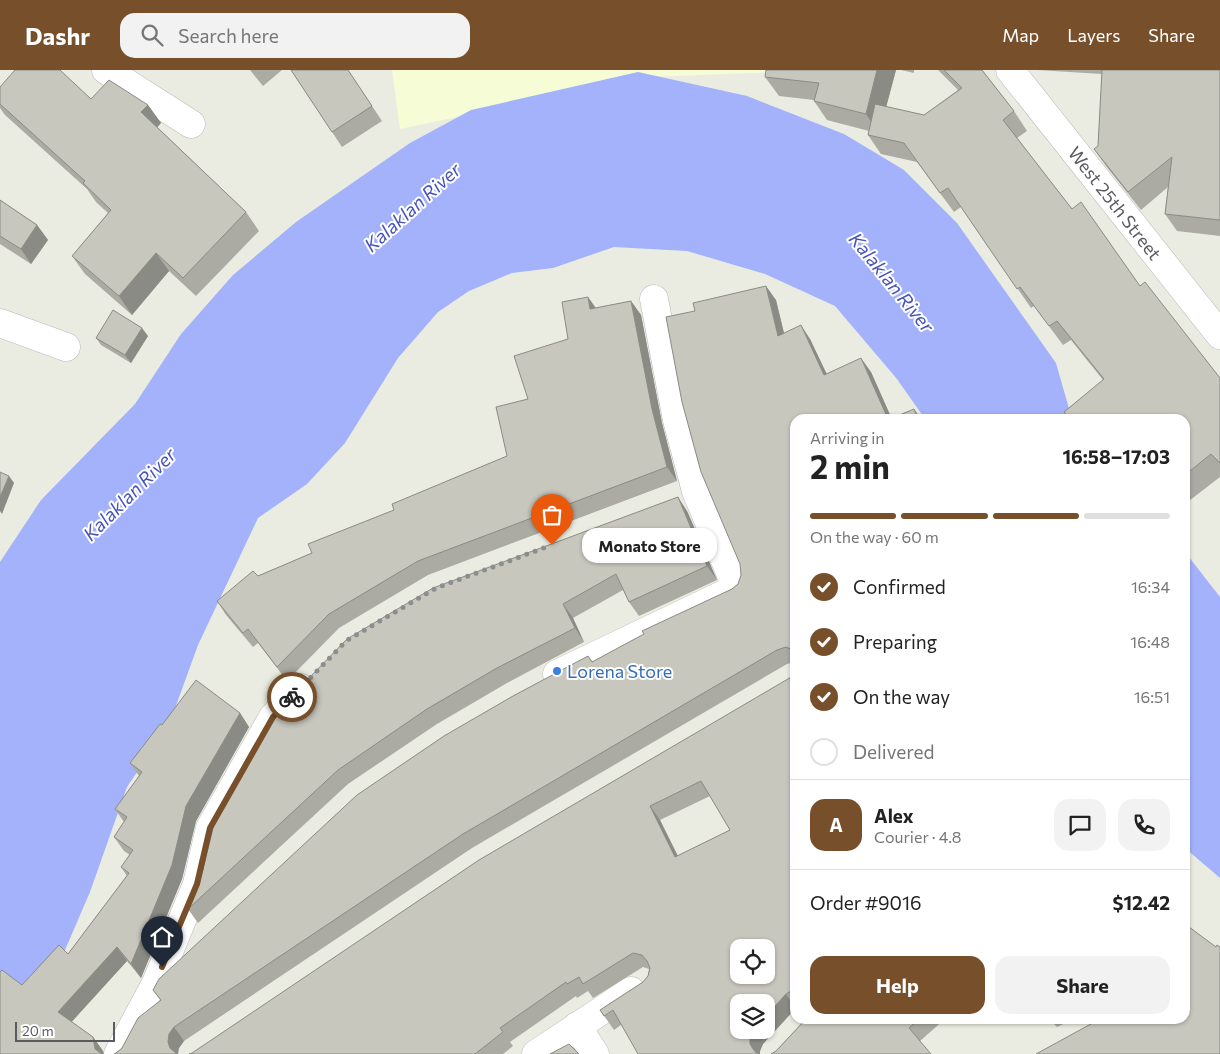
<!DOCTYPE html>
<html lang="en">
<head>
<meta charset="utf-8">
<style>
	body { margin:0; font-family:Commissioner,sans-serif; background:#f2f2f2; color:#222; height:100vh; display:flex; flex-direction:column; font-size:19px; white-space:nowrap }
	* { box-sizing:border-box; margin:0 }
	p { font-size:16px; color:#767676 }
	.icon { flex:none; width:28px; height:28px; fill:none; stroke:currentColor; stroke-width:2; stroke-linecap:round; stroke-linejoin:round }
	.map { position:relative; flex:1; overflow:hidden }
	.details { position:absolute; left:790px; top:344px; width:400px; height:610px; display:flex; flex-direction:column; background:#fff; border-radius:15px; box-shadow:0 1px 4px #0004 }
	.details>* { flex:none }
	.tools { position:absolute; left:730px; top:869px; display:grid; gap:10px }
	.tools a { display:grid; place-items:center; width:45px; height:45px; border-radius:10px; background:#fff; box-shadow:0 1px 4px #0004; font-size:25px }
	.scale { position:absolute; left:15px; bottom:12px; width:100px; box-sizing:border-box; padding-left:5px; border:2px solid #5a5a61; border-top:0; font-size:14px; line-height:18px; white-space:nowrap; color:#5a5a61; -webkit-text-stroke:4px #fff; paint-order:stroke }
	.pin { position:absolute; display:grid; place-items:center; width:42px; height:42px; color:#fff; margin:-51px -21px; border-radius:50% 50% 50% 0; rotate:-45deg; box-shadow:0 0 5px #0007 }
	.pin .icon { rotate:45deg }
	.courier { position:absolute; display:grid; place-items:center; width:50px; height:50px; margin:-25px; border:4px solid #774f2a; border-radius:50%; background:#fff; color:#222; box-shadow:0 1px 6px #0007 }
	.bubble { position:absolute; height:35px; border-radius:15px; background:#fff; box-shadow:0 1px 4px #0004; font-size:16px; font-weight:700; line-height:35px; text-align:center }
	.summary em { font-style:normal; font-weight:700 }
	.summary div { display:flex; flex-direction:column-reverse }
	.summary { display:flex; align-items:center; justify-content:space-between; height:85px; padding:0 20px }
	h1 { font-size:32px; font-weight:700; line-height:38px }
	.bar { display:grid; grid-template-columns:repeat(4,1fr); gap:8px 5px; align-content:center; height:60px; padding:0 20px }
	.bar i { height:6px; border-radius:4px; background:#e0e0e0 }
	.bar .selected { background:#774f2a }
	.bar p { grid-column:span 4 }
	.line { display:flex; align-items:center; gap:12px; padding:0 20px; border-top:1px solid #e0e0e0 }
	.line div { flex:1 }
	.round { display:grid; place-items:center; flex:none; width:52px; height:52px; border-radius:15px; background:#f2f2f2 }
	ol { padding:0 20px; list-style:none }
	li { display:flex; align-items:center; gap:15px; height:55px }
	li p { margin-inline-start:auto }
	li .icon { padding:5px; border-radius:50%; background:#774f2a; color:#fff; stroke-width:4 }
	li:last-child { color:#767676 }
	li i { width:28px; height:28px; border:2px solid #e0e0e0; border-radius:50% }
	.action { display:flex; gap:10px; margin-top:auto; padding:10px 20px }
	.action a { flex:1; height:58px; border-radius:15px; background:#774f2a; color:#fff; font-size:20px; font-weight:700; line-height:58px; text-align:center }
	.action a+a { background:#f2f2f2; color:#222 }
	header { display:flex; align-items:center; gap:30px; box-sizing:border-box; height:70px; padding:0 25px; background:#774f2a; color:#fff }
	header strong { font-size:24px }
	nav { display:flex; gap:28px; margin-inline-start:auto; font-size:18px }
	.search { width:350px; height:45px; background:#f2f2f2; display:flex; align-items:center; gap:12px; box-sizing:border-box; padding:0 18px; border-radius:15px; color:#767676; font-size:19px }
	.map>svg:first-child { display:block }
	.commercial { fill:#f6fcd6 }
	.water { fill:#a3b2fb }
	.lines { fill:none; stroke-linecap:round; stroke-linejoin:round }
	.minor-casing { stroke:#b9b9bf; stroke-width:29 }
	.minor { stroke:#fff; stroke-width:28 }
	.wall { fill:#ababa3; fill-rule:evenodd }
	.shaded-wall { fill:#8b8b85 }
	.building { fill:#c7c7be; stroke:#8b8b85; fill-rule:evenodd }
	.done { stroke:#8c8d8e; stroke-width:5; stroke-dasharray:0 9 }
	.route { stroke:#774f2a; stroke-width:6 }
	.shop-dot { fill:#3f7fe0; stroke:#fff; stroke-width:2 }
	.labels { text-anchor:middle; dominant-baseline:central; stroke-width:4; stroke-linejoin:round; paint-order:stroke }
	.street-label { font-size:18px; fill:#5a5a61; stroke:#fff }
	.shop-label { font-size:18px; fill:#366cbe; stroke:#fff; text-anchor:start }
	.water-label { font-size:19px; font-style:italic; fill:#4752bc; stroke:#fff }
</style>
</head>
<body>
<header>
<strong>Dashr</strong>
<div class="search"><svg class="icon" aria-label="search" viewBox="0 0 24 24"><circle cx="10" cy="10" r="6"/><path d="M15 15l6 6"/></svg>Search here</div>
<nav><a>Map</a><a>Layers</a><a>Share</a></nav>
</header>
<div class="map">
<svg width="1220" height="984" viewBox="0 0 1220 984">
	<rect width="100%" height="100%" fill="#eaece1"/>
	<path class="commercial" d="M392 0H779V2L650 7 400 59Z"/>
	<path class="water" d="M638 2 747 26 844 64 904 100 957 153 1056 293 1070 342 1076 349H925L897 309 835 236 765 204 687 181 614 177 553 198 512 203 469 221 438 242 398 288 345 373 307 414 258 448 198 575 169 655 127 717 90 822 65 880 12 955 0 977V492L41 430 135 334 181 264 233 205 296 152 410 73 471 40Z
		M1185 482 1220 527V808L1185 778Z"/>
	<g class="lines">
		<g class="minor-casing">
			<path id="minor" d="M106 0 191 54
				M1010 0 1220 265
				M0 253 66 277
				M557 604 735 519V514L696 421 677 350 654 229
				M577 956 595 984
				M118 984 156 913 197 814 210 758 273 647 301 618
				M536 984 631 921"/>
		</g>
		<use href="#minor" class="minor"/>
	</g>
	<path class="wall" d="M250 0H282L263 16Z
		M291 0H348L382 51 342 77Z
		M766 0H896L886 37 924 45 958 20 938 0H982L1014 41 1027 61 1017 68 1072 139 1140 216 1220 308V407L1185 434V349H1069L1064 342 1103 310 1071 270 1063 275 1034 236 1031 238 961 137 954 142 917 92 881 84 868 65 869 61 827 50 814 31V30L779 26 765 7Z
		M901 0H914V3Z
		M1037 0H1220V166L1177 161 1165 144 1168 117 1141 140 1106 96 1094 79 1098 76 1102 4Z
		M0 17 91 29 148 35 161 53 157 57 246 142 259 161 196 226 169 201 132 245 85 204 72 186 108 143 96 132 87 119 5 45 0 38Z
		M0 130 37 155 48 170 31 194 0 174Z
		M776 230 784 263 810 269 826 304 871 302 891 348 914 339 921 349H795V592L787 594 472 778 184 971 179 978 116 983 122 978 160 930 153 920 588 586 593 592 732 519 738 514 741 505Z
		M631 231 641 245 662 353 677 411 428 505 339 558 287 611 258 573 253 577 226 545 217 531 258 506 312 483 394 440 507 386 528 329 568 269 596 238Z
		M148 266 131 293 101 275 96 268Z
		M687 441 717 510 639 546 629 532 623 520 573 548 584 572 507 613 437 654 348 714 198 853 188 839 202 803 215 750Z
		M795 605V939L763 974 760 981 621 955 614 960 600 940 643 912 648 906 649 899 643 897 593 928 588 921 577 928 576 926 510 972 513 976 503 984H189L192 983ZM710 726 730 760 678 786 660 750Z
		M240 643 249 657 196 751 182 809 141 908 127 891 71 952 93 967 103 981 22 915 68 884 127 806 121 797 130 785 124 781 114 767 124 752 115 739 139 706 130 693 162 655Z
		M806 949H945L920 971 776 981Z
		M1049 949H1074L1057 957Z"/>
	<path class="shaded-wall" d="M877 0H896L879 64 866 44Z
		M148 35 161 53 154 61 141 42Z
		M37 155 48 170 31 194 21 179Z
		M156 183 169 201 132 245 119 226Z
		M766 216 776 230 788 280 778 266Z
		M588 227 598 241 590 239Z
		M631 231 641 245 662 353 677 411 667 397 652 339Z
		M801 255 810 269 834 319 824 305Z
		M142 258 148 266 131 293 125 285Z
		M861 288 871 302 892 349H888Z
		M914 339 921 349H918Z
		M9 406 14 413 2 444 0 441V427Z
		M678 427 687 441 717 510 707 496Z
		M563 534 573 548 584 572 575 558Z
		M240 643 249 657 196 751 182 809 141 908 131 894 186 736Z
		M650 736 660 750 685 801 675 787Z
		M117 877 127 891 68 956 58 942Z
		M786 924 795 938V939L763 974 760 981V984H757L750 974V967L753 960H766V946Z
		M174 957 184 971 179 978 178 984H174L170 978 168 972 169 964Z
		M93 967 103 981 104 984H99L95 979Z"/>
	<path class="building" d="M15 0H60L91 29 109 10 148 35 141 42 246 142 183 208 156 183 119 226 72 186 111 140 83 113 85 111 0 34V17Z
		M291 0H348L372 36 332 62Z
		M766 0H877L866 44 814 31 819 13 765 7Z
		M944 0H982L1014 41 1003 50 1072 139 1081 132 1140 216 1145 212 1220 308V393L1211 384 1185 405V349H1070L1064 342 1104 309 1057 251 1049 256 1020 217 1017 219 948 118 940 123 904 73 868 65 875 34 924 45 962 18Z
		M1102 0H1220V150L1165 144 1172 87 1128 122 1094 79 1098 76Z
		M0 130 37 155 21 179 0 166Z
		M766 216 778 266 801 255 824 305 861 288 888 349H795V581L793 580 786 577 777 580 463 764 174 957 169 964 168 972 170 978 177 984H114L116 983 122 978 138 948 161 930 153 920 159 909 357 725 444 666 513 626 588 586 592 592 644 564 642 561 732 519 738 514 741 505 740 494 701 402 682 332 666 247 695 241 693 233Z
		M588 227 590 239 631 231 652 339 667 397 418 491 329 544 277 597 248 559 243 563 217 531 253 501 258 506 312 483 308 474 394 440 392 434 507 386 496 337 528 329 514 286 568 269 562 232Z
		M113 240 142 258 125 285 96 268Z
		M914 339 918 349H890Z
		M0 402 9 406 0 427Z
		M678 427 707 496 629 532 616 504 563 534 575 558 497 598 427 639 338 700 188 839 202 803 215 750 276 642 347 569 433 518Z
		M795 605V920H793L786 924 766 946V932H739V960H753L750 967V974L755 982 760 984H638L613 940 604 946 600 940 643 912 648 906 650 898 647 891 642 885 633 883 583 914 579 907 567 914 566 912 500 958 503 962 475 984H189L192 983 479 790 793 606ZM701 711 730 760 675 787 650 736ZM739 878H766V905H739Z
		M196 610 240 643 186 736 172 795 131 894 117 877 58 942 93 967 95 979 102 984H0V902L2 900 22 915 59 875 68 884 129 803 121 797 133 780 114 767 127 747 115 739 142 702 130 693 160 654 162 655Z
		M1185 854 1216 877 1217 875 1220 877V984H1036L1100 949H1185Z
		M806 949H919L909 958 931 984H771L776 981Z
		M569 974 579 984H550Z"/>
	<g class="lines">
		<path class="done" d="M292 627 346 571 436 518 552 475"/>
		<path class="route" d="M162 897 197 814 210 758 273 647 292 627"/>
	</g>
	<circle class="shop-dot" cx="557" cy="601" r="5"/>
	<g class="labels">
		<g class="street-label">
			<text transform="translate(1115 133) rotate(52)">West 25th Street</text>
		</g>
		<g class="shop-label">
			<text x="567" y="601">Lorena Store</text>
		</g>
		<g class="water-label">
			<text transform="translate(412 137) rotate(-42)">Kalaklan River</text>
			<text transform="translate(892 212) rotate(51)">Kalaklan River</text>
			<text transform="translate(129 424) rotate(-45)">Kalaklan River</text>
		</g>
	</g>
</svg>
<div class="tools">
<a><svg class="icon" aria-label="locate" viewBox="0 0 24 24"><circle cx="12" cy="12" r="6"/><path d="M12 2v4M12 18v4M2 12h4M18 12h4"/></svg></a>
<a><svg class="icon" aria-label="layers" viewBox="0 0 24 24"><path d="M12 4l9 5-9 5-9-5zM3 14l9 5 9-5"/></svg></a>
</div>
<div class="scale">20 m</div>
<div class="pin" style="left:552px;top:475px;background:#ea580c"><svg class="icon" aria-label="bag" viewBox="0 0 24 24"><path d="M5 8h14l-1 12H6zM9 8a3 3 0 0 1 6 0"/></svg></div>
<div class="pin" style="left:162px;top:897px;background:#1f2937"><svg class="icon" aria-label="home" viewBox="0 0 24 24"><path d="M3 11l9-7 9 7M6 9v11h12V9"/></svg></div>
<div class="courier" style="left:292px;top:627px"><svg class="icon" aria-label="bike" viewBox="0 0 24 24"><circle cx="6" cy="16" r="4"/><circle cx="18" cy="16" r="4"/><path d="M6 16l4-8h5l3 8M10 8l3 8H6M13 5h3"/></svg></div>
<div class="bubble" style="left:582px;top:458px;width:135px">Monato Store</div>
<section class="details">
<div class="summary"><div><h1>2 min</h1><p>Arriving in</p></div><em>16:58–17:03</em></div>
<div class="bar"><i class="selected"></i><i class="selected"></i><i class="selected"></i><i></i><p>On the way · 60 m</p></div>
<ol>
<li><svg class="icon" aria-label="check" viewBox="0 0 24 24"><path d="M5 12l5 5 9-10"/></svg>Confirmed<p>16:34</p></li>
<li><svg class="icon" aria-label="check" viewBox="0 0 24 24"><path d="M5 12l5 5 9-10"/></svg>Preparing<p>16:48</p></li>
<li><svg class="icon" aria-label="check" viewBox="0 0 24 24"><path d="M5 12l5 5 9-10"/></svg>On the way<p>16:51</p></li>
<li><i></i>Delivered</li>
</ol>
<div class="line" style="height:90px"><b class="round" style="background:#774f2a;color:#fff">A</b><div><b>Alex</b><p>Courier · 4.8</p></div><a class="round"><svg class="icon" aria-label="chat" viewBox="0 0 24 24"><path d="M4 5h16v11H9l-5 4z"/></svg></a><a class="round"><svg class="icon" aria-label="phone" viewBox="0 0 24 24"><path d="M5 4h4l2 5-3 2q2 4 5 5l2-3 5 2v4C11 20 4 13 5 4z"/></svg></a></div>
<div class="line" style="height:65px"><div>Order #9016</div><b>$12.42</b></div>
<div class="action"><a>Help</a><a>Share</a></div>
</section>
</div>
</body>
</html>
